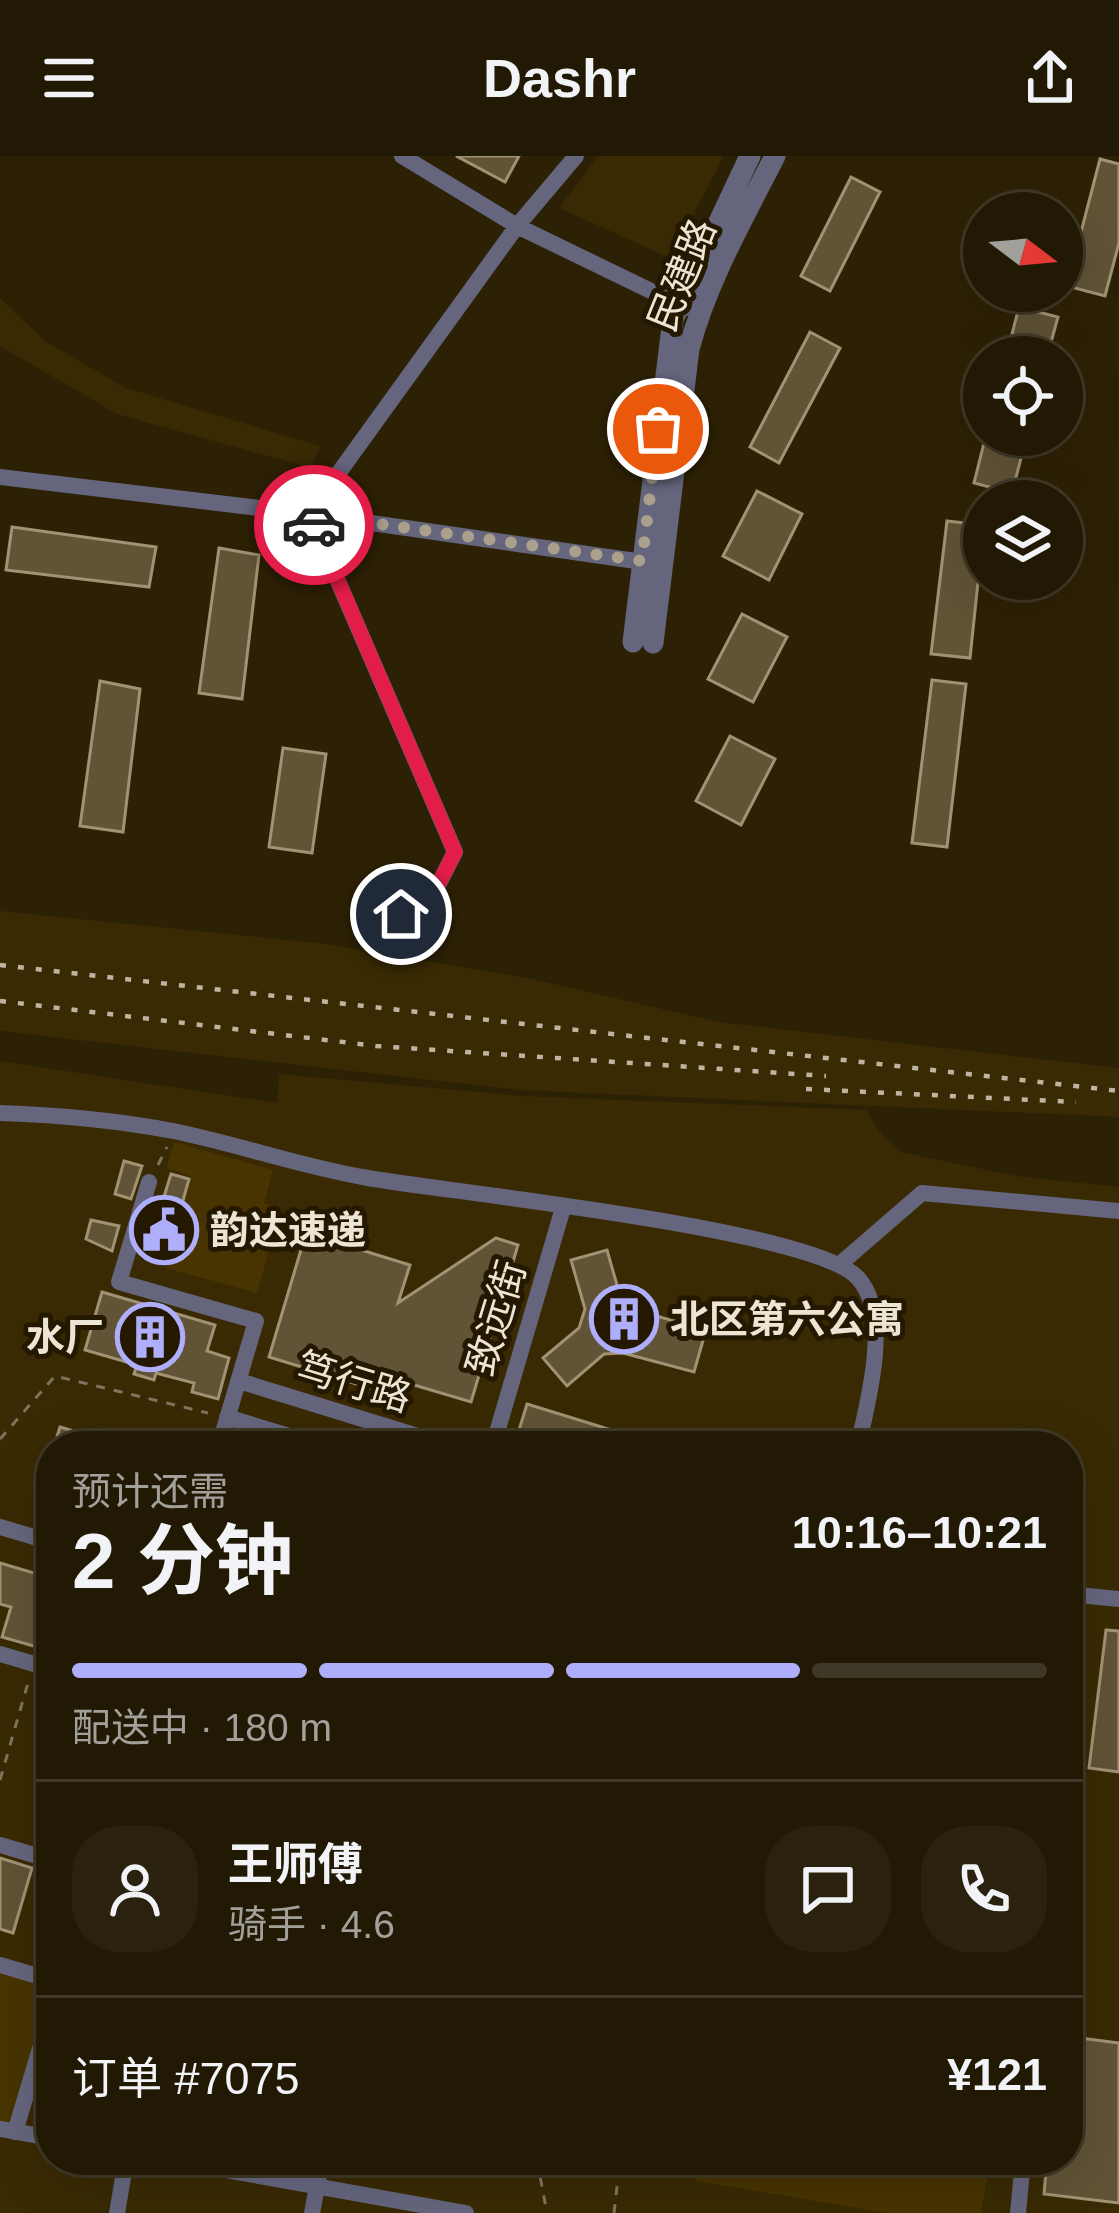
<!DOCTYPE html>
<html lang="zh">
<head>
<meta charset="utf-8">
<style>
	body { margin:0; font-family:Helvetica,"Noto Sans SC",sans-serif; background:#2a220e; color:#f1f3f6; height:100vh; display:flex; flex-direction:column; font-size:45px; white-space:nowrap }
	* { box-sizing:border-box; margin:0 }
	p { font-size:39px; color:#a2a09a }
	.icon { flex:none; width:66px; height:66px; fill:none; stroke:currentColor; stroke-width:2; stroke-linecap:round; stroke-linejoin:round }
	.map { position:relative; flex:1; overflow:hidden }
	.sheet { position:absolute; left:36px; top:1275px; width:1047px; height:744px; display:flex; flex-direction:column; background:#221904; border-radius:48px; box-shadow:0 12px 48px #0002,0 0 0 3px #3f3826 }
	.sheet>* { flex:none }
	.needle { width:78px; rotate:106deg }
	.tools { position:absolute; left:963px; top:36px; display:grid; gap:24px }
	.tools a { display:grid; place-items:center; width:120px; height:120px; border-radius:50%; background:#221904; box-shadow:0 12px 48px #0002,0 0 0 3px #3f3826; font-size:60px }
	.pin { position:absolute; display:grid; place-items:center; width:102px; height:102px; color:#fff; margin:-51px; border:6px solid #fff; border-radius:50%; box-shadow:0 3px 12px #0007 }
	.courier { position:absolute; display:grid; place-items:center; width:120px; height:120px; margin:-60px; border:9px solid #e11d48; border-radius:50%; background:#fff; color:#222; box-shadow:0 3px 15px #0007 }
	.summary em { font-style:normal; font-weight:700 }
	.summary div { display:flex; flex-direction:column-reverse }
	.summary { display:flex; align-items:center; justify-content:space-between; height:204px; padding:0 36px }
	h1 { font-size:78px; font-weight:700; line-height:90px }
	.bar { display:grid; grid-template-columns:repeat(4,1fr); gap:18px 12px; align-content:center; height:144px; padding:0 36px }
	.bar i { height:15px; border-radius:9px; background:#3f3826 }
	.bar .selected { background:#afaefa }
	.bar p { grid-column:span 4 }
	.line { display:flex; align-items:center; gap:30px; padding:0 36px; border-top:3px solid #3f3826 }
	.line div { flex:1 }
	.round { display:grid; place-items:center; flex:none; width:126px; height:126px; border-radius:48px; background:#2a220e }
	header { display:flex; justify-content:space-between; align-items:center; height:156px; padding:0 36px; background:#221904; font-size:54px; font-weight:700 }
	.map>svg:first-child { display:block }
	.built { fill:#392a03; fill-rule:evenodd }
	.green { fill:#483401 }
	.building { fill:#605336; stroke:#a19273; stroke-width:3 }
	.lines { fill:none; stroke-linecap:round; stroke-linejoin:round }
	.path { stroke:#7f745d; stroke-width:3; stroke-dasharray:9 9; stroke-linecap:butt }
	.minor { stroke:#65657e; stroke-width:16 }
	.tertiary { stroke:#65657e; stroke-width:21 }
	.rail { stroke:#beb5a1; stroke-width:4.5; stroke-dasharray:6 12; stroke-linecap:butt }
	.done { stroke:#aaa08c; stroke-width:12; stroke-dasharray:0 21.6 }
	.route { stroke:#e11d48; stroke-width:15 }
	.labels { text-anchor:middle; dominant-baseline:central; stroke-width:10; stroke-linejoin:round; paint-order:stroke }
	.street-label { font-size:39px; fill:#ede5d4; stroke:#241800 }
	.poi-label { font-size:39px; font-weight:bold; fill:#ede5d4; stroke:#241800; text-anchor:start }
</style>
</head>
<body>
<header><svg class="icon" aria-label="menu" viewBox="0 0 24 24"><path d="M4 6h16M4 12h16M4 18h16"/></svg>Dashr<svg class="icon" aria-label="share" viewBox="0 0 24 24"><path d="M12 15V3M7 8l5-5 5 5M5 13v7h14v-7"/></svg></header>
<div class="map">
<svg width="1119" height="2057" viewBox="0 0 1119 2057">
	<rect width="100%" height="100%" fill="#2d2105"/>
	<path class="built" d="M598 0H724L670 102 559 52Z
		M0 142 46 186 126 232 320 290 311 312 117 258 0 190Z
		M0 755 327 788 532 823 719 866 1119 912V961L518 934 9 876 0 874Z
		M0 905 277 947 279 918 523 940 866 954 882 979 901 996 1016 1020 1119 1031V2057H0ZM51 1290H1068V2004H51Z"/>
	<path class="green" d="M174 986 273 1014 264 1047 281 1052 257 1137 166 1112 191 1020 167 1012Z
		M0 1810 51 1824V1856L15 1976 0 1973Z
		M699 2004H990L981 2057H887L695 2025Z"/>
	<path class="building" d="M456 0H519L505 26Z
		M1100 3 1119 8V87L1105 140 1067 130Z
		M851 21 880 36 830 135 801 120Z
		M1019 151 1058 161 1047 201H1006Z
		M810 176 840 192 779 307 750 291Z
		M986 279H1027L1012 337 974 327Z
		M757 335 802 358 769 424 723 400Z
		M947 365 984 369 970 502 931 498Z
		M12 371 156 391 149 431 6 414Z
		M219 392 259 399 242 543 199 537Z
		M742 458 787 481 753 546 708 523Z
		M932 524 966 528 947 691 912 687Z
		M100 525 140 533 123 676 80 670Z
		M730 580 775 603 741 669 696 645Z
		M283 592 326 598 312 697 269 691Z
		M124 1005 142 1010 131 1043 115 1038Z
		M171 1018 189 1023 169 1095 149 1089Z
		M91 1064 119 1070 112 1095 86 1083Z
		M306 1077 410 1109 398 1147 496 1082 518 1089 471 1246 377 1218 373 1233 269 1201Z
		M607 1094 621 1143 635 1154 706 1174 694 1216 623 1197 604 1198 567 1230 543 1202 579 1172 585 1153 571 1104Z
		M102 1136 215 1169 207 1195 229 1202 218 1243 192 1236 194 1227 156 1217 154 1224 134 1218 137 1209 85 1194Z
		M527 1248 654 1287V1290H514Z
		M60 1271 113 1287 112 1290H54Z
		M0 1407 51 1422V1495L2 1481 11 1451 0 1448Z
		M1106 1474 1119 1475V1616L1089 1612Z
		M0 1702 32 1712 13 1777 0 1773Z
		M1080 1882 1119 1887V2047L1044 2038 1047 2004H1068V1968Z"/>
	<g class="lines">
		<path class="path" d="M158 1009 167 991
			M0 1283 55 1220 208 1257
			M0 1624 28 1527
			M537 2004 547 2057
			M614 2057 620 2004"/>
		<path class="minor" d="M402 0 517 70 686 152
			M0 321 309 358 650 407
			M401 758 432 741 455 696 309 358 517 70 576 0
			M0 957C58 959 115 964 173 975 238 988 302 1011 368 1022 454 1037 813 1073 858 1122 892 1160 868 1245 858 1290
			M149 1026 119 1126 256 1165 219 1290
			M840 1108 922 1037 1119 1055
			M239 1225 450 1290
			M227 1261 322 1290
			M493 1290 563 1052
			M0 1371 51 1386
			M1068 1438 1119 1443
			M0 1498 51 1513
			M1068 1502 1073 1439
			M0 1689 51 1704
			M0 1809 51 1824
			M0 1973 51 1982
			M15 1976 51 1856
			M170 2004 466 2057
			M117 2057 126 2004
			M312 2057 322 2004
			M1018 2057 1023 2004"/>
		<path class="tertiary" d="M633 486 673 163 750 0
			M653 487 689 193C707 125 743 63 775 0"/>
		<path class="rail" d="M0 809 1119 935
			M0 845 376 890 826 920
			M806 933 1076 946"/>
	</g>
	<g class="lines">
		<path class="done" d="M314 369 309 358 642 405 658 273"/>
		<path class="route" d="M314 369 455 696 432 741 401 758"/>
	</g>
	<defs>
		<g id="civic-ring" transform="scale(3.45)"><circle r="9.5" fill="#241800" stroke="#afaefa" stroke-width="1.5"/><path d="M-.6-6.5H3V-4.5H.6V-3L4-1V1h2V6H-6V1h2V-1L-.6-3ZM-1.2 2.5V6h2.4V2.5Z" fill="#afaefa"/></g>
		<g id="building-ring" transform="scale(3.45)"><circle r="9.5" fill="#241800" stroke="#afaefa" stroke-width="1.5"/><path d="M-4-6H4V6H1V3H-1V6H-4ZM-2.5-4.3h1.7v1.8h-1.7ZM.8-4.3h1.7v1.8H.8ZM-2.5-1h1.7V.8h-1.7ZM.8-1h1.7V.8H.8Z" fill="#afaefa"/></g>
	</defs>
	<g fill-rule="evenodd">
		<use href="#civic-ring" x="164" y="1074"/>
		<use href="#building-ring" x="624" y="1163"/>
		<use href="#building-ring" x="150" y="1181"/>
	</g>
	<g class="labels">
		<g class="street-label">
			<text transform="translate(682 119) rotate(-68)">民建路</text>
			<text transform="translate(496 1162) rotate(-73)">致远街</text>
			<text transform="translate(354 1226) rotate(17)">笃行路</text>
		</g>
		<g class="poi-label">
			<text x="210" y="1074">韵达速递</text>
			<text x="670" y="1163">北区第六公寓</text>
			<text x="104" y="1181" text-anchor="end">水厂</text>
		</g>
	</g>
</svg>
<div class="tools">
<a><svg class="needle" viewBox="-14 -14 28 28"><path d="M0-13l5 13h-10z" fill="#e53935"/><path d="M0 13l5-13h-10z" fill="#a2a09a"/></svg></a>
<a><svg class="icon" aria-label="locate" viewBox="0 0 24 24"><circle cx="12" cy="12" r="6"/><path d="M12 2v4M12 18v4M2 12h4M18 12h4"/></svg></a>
<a><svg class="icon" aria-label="layers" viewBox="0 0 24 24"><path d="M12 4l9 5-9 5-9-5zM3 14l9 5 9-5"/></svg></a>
</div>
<div class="pin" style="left:658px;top:273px;background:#ea580c"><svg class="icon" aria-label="bag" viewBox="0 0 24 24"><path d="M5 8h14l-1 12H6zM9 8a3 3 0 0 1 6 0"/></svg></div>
<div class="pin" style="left:401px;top:758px;background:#1f2937"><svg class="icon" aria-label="home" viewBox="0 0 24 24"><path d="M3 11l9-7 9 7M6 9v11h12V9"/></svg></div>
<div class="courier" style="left:314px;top:369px"><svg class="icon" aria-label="car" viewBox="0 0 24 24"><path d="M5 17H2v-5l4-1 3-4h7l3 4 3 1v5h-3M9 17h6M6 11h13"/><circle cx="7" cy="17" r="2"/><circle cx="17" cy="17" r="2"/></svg></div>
<section class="sheet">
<div class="summary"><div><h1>2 分钟</h1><p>预计还需</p></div><em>10:16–10:21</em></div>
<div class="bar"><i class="selected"></i><i class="selected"></i><i class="selected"></i><i></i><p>配送中 · 180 m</p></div>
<div class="line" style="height:216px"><a class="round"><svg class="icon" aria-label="person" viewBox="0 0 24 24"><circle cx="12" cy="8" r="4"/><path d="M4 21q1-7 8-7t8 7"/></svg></a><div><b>王师傅</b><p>骑手 · 4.6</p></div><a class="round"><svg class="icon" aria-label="chat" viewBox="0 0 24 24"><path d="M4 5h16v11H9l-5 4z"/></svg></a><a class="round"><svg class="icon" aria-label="phone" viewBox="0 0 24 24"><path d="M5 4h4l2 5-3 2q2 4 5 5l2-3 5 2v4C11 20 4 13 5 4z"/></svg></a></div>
<div class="line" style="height:156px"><div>订单 #7075</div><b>¥121</b></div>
</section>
</div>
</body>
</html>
